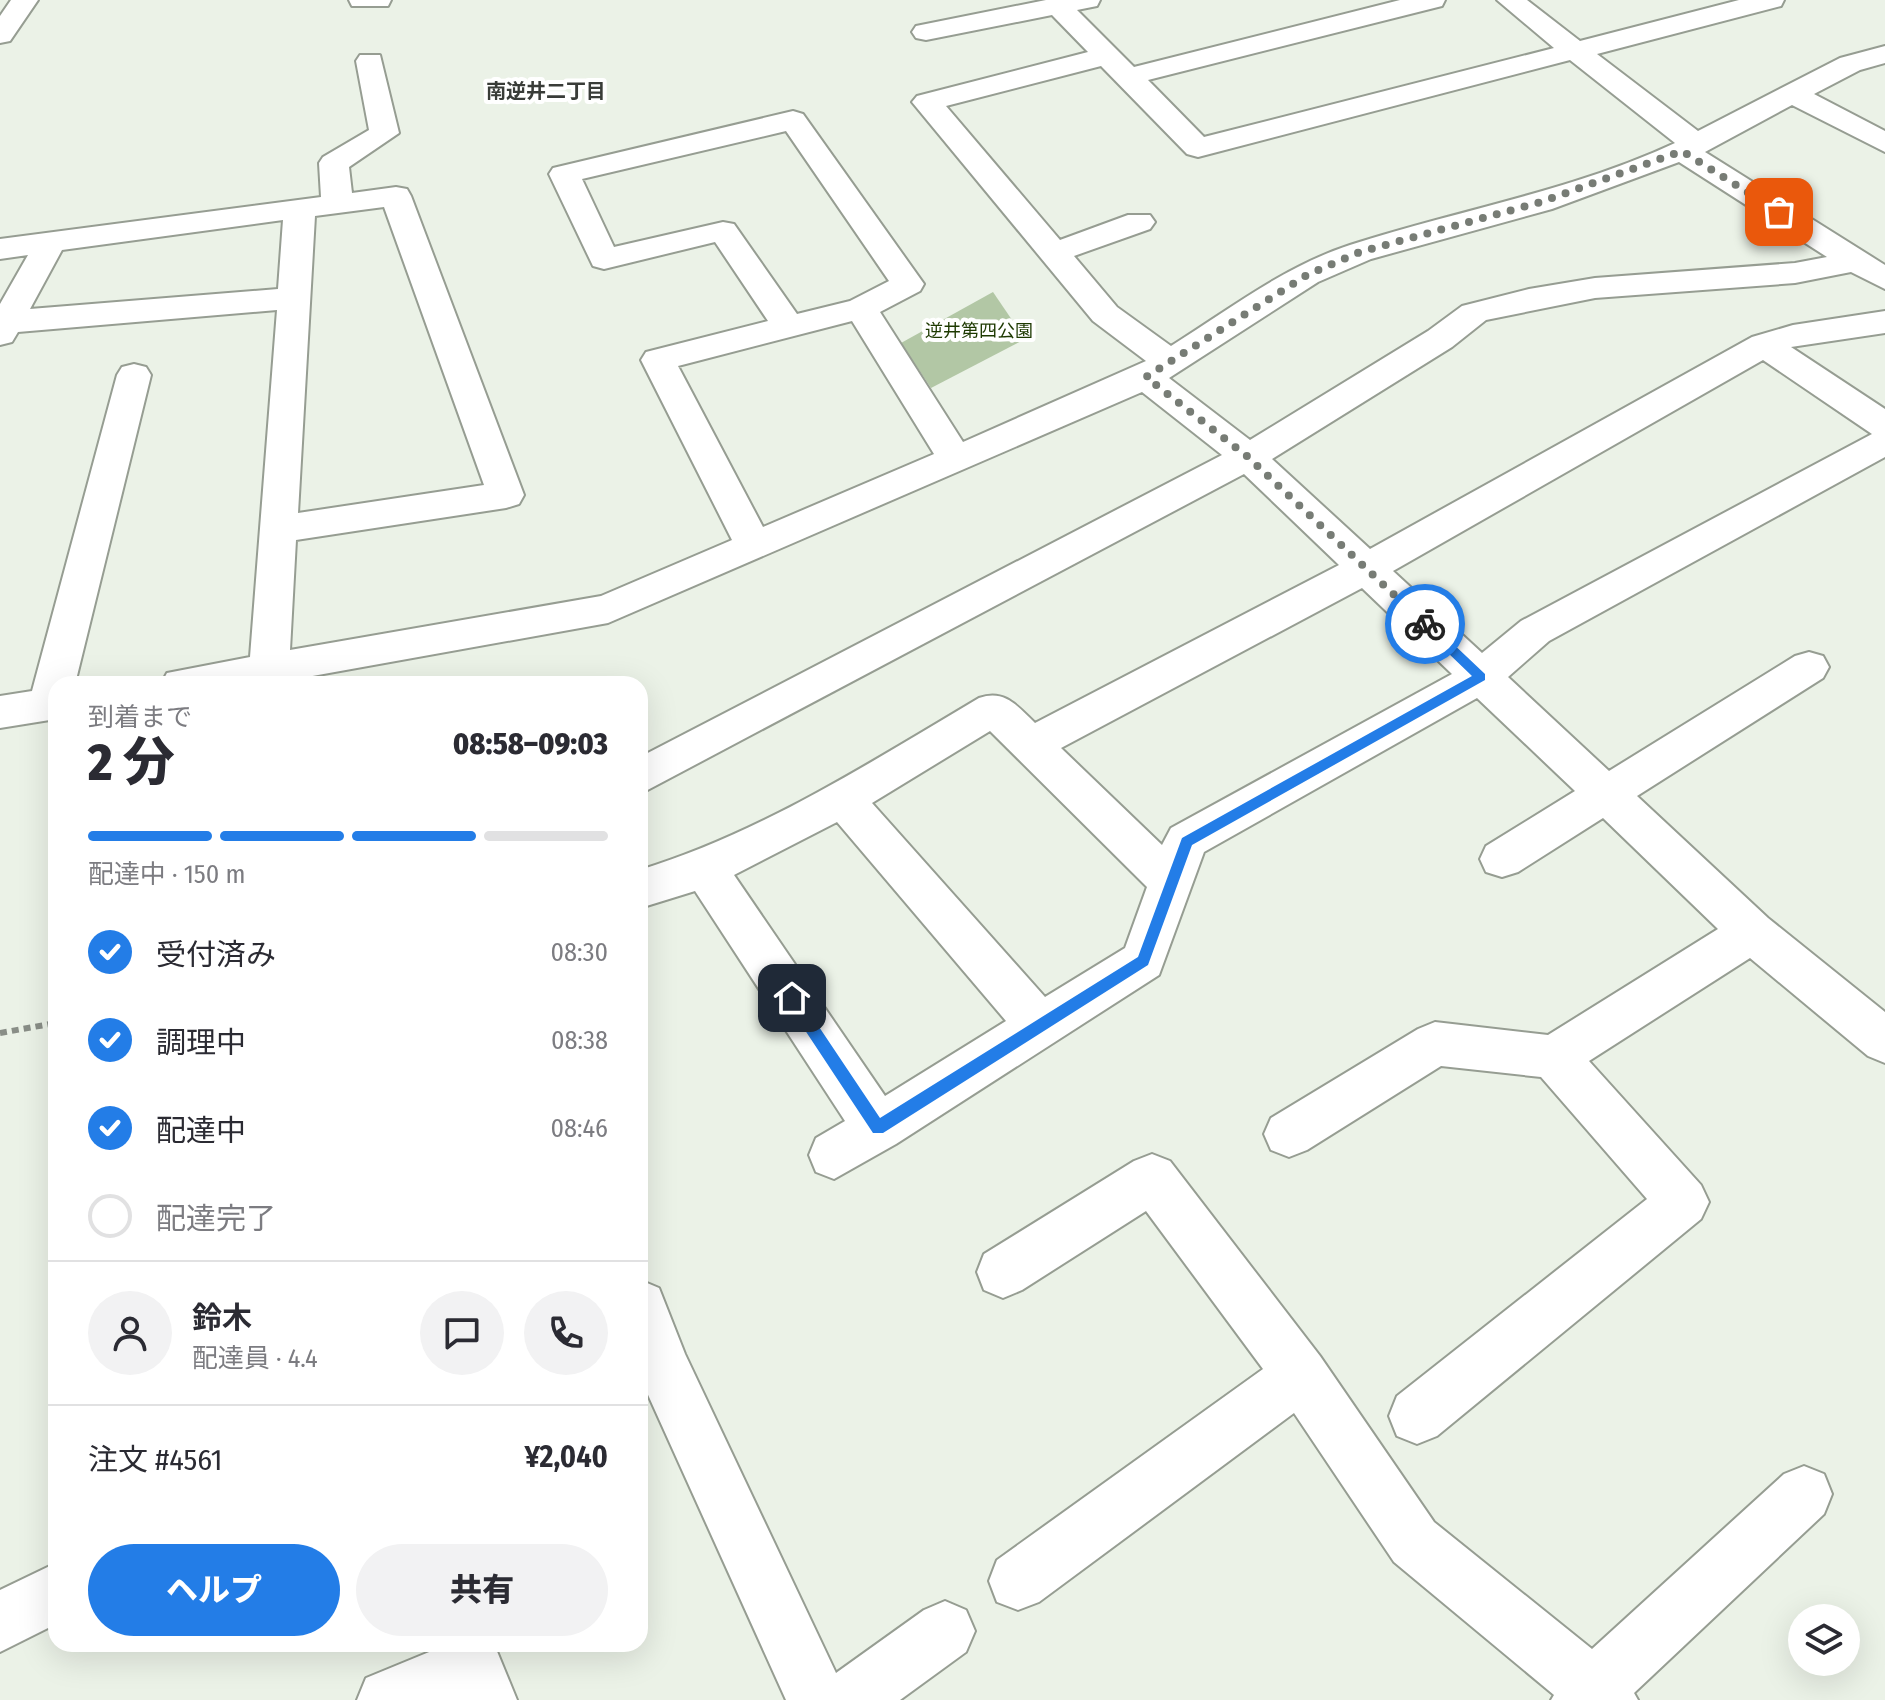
<!DOCTYPE html>
<html lang="ja">
<head>
<meta charset="utf-8">
<style>
	body { margin:0; font-family:"Fira Sans Condensed","Noto Sans JP",sans-serif; background:#f2f2f3; color:#2b2b33; height:100vh; display:flex; flex-direction:column; font-size:30px; white-space:nowrap }
	* { box-sizing:border-box; margin:0 }
	p { font-size:26px; color:#7c7c81 }
	.icon { flex:none; width:44px; height:44px; fill:none; stroke:currentColor; stroke-width:2; stroke-linecap:round; stroke-linejoin:round }
	.map { position:relative; flex:1; overflow:hidden }
	.side { position:absolute; left:48px; top:676px; width:600px; height:976px; display:flex; flex-direction:column; background:#fff; border-radius:24px; box-shadow:0 8px 32px #0002 }
	.side>* { flex:none }
	.controls { position:absolute; left:1788px; top:1604px; display:grid; gap:16px }
	.controls a { display:grid; place-items:center; width:72px; height:72px; border-radius:50%; background:#fff; box-shadow:0 8px 32px #0002; font-size:40px }
	.pin { position:absolute; display:grid; place-items:center; width:68px; height:68px; color:#fff; margin:-34px; border-radius:16px; box-shadow:0 4px 12px #0006 }
	.courier { position:absolute; display:grid; place-items:center; width:80px; height:80px; margin:-40px; border:6px solid #237de7; border-radius:50%; background:#fff; color:#222; box-shadow:0 2px 10px #0007 }
	.head em { font-style:normal; font-weight:800 }
	.head div { display:flex; flex-direction:column-reverse }
	.head { display:flex; align-items:center; justify-content:space-between; height:136px; padding:0 40px }
	h1 { font-size:52px; font-weight:800; line-height:60px }
	.bar { display:grid; grid-template-columns:repeat(4,1fr); gap:12px 8px; align-content:center; height:96px; padding:0 40px }
	.bar i { height:10px; border-radius:6px; background:#e1e1e2 }
	.bar .selected { background:#237de7 }
	.bar p { grid-column:span 4 }
	.line { display:flex; align-items:center; gap:20px; padding:0 40px; border-top:2px solid #e1e1e2 }
	.line div { flex:1 }
	.round { display:grid; place-items:center; flex:none; width:84px; height:84px; border-radius:42px; background:#f2f2f3 }
	ol { padding:0 40px; list-style:none }
	li { display:flex; align-items:center; gap:24px; height:88px }
	li p { margin-inline-start:auto }
	li .icon { padding:8px; border-radius:50%; background:#237de7; color:#fff; stroke-width:4 }
	li:last-child { color:#7c7c81 }
	li i { width:44px; height:44px; border:4px solid #e1e1e2; border-radius:50% }
	.action { display:flex; gap:16px; margin-top:auto; padding:16px 40px }
	.action a { flex:1; height:92px; border-radius:48px; background:#237de7; color:#fff; font-size:32px; font-weight:800; line-height:92px; text-align:center }
	.action a+a { background:#f2f2f3; color:#2b2b33 }
	.map>svg:first-child { display:block }
	.green { fill:#b2c7a5 }
	.lines { fill:none; stroke-linecap:round; stroke-linejoin:round }
	.minor-casing { stroke:#969d92; stroke-width:4 }
	.path { stroke:#898e87; stroke-width:6; stroke-dasharray:7 5; stroke-linecap:butt }
	.minor { fill:#fff; fill-rule:evenodd }
	.route { fill:#237de7 }
	.done { stroke:#777c75; stroke-width:8; stroke-dasharray:0 14.4 }
	.labels { text-anchor:middle; dominant-baseline:central; stroke-width:8; stroke-linejoin:round; paint-order:stroke }
	.far-park-label { font-size:18px; fill:#1d3900; stroke:#fff }
	.far-neighbourhood-label { font-size:20px; font-weight:bold; fill:#393c38; stroke:#fff }
</style>
</head>
<body>
<div class="map">
<svg width="1885" height="1700" viewBox="0 0 1885 1700">
	<rect width="100%" height="100%" fill="#ebf2e7"/>
	<path class="green" d="M993 292 1025 339 931 388 901 343Z"/>
	<g class="lines">
		<g class="minor-casing">
			<path id="minor" d="M11 0H38L10 41 0 43V16Z
				M349 0H391L388 6H352Z
				M1046 0H1100L1097 6 1077 10 1134 67 1400 0H1445L1442 6 1148 80 1204 137 1554 48 1497 0H1527L1580 41 1739 0H1784L1781 6 1597 54 1698 131 1840 58 1885 46V63L1860 70 1814 94 1885 131V152L1792 105 1705 152 1885 265V289L1851 272 1795 283 1595 298 1486 320 1452 347 1272 459 1370 549 1752 337 1793 325 1885 311V333L1791 347 1885 409V457L1549 641 1508 677 1609 771 1795 656 1809 652 1823 656 1829 667 1823 678 1637 796 1768 918 1885 1012V1063L1868 1056 1750 958 1589 1061 1701 1185 1709 1202 1701 1219 1437 1436 1417 1444 1397 1436 1389 1416 1397 1396 1647 1199 1541 1077 1441 1066 1307 1150 1289 1157 1271 1150 1264 1134 1271 1118 1418 1029 1435 1022 1548 1035 1718 929 1603 818 1518 872 1502 877 1486 872 1480 859 1486 846 1575 791 1477 698 1204 852 1159 975 896 1144 834 1179 816 1172 809 1155 816 1138 845 1121 695 891 640 908V870C761 833 871 762 979 698 1005 689 1017 706 1035 723L1339 565 1244 474 640 794V757L1222 455 1142 392 608 623 268 684H161L167 673 250 657 277 310 18 332 12 342 0 345V304L28 255 0 259V239L321 197 319 163 323 157 369 130 356 61 360 55H380L399 133 349 167 352 193 396 187 407 189 411 196 524 495 519 504 506 508 296 540 290 650 601 596 732 540 641 360 646 352 768 321 715 242 604 269 593 266 549 174 553 168 793 111 803 114 924 284 920 291 880 312 963 442 1146 361 1093 321 912 102 917 96 1088 52 1052 15 926 40 916 38 912 32 916 26ZM1570 60 1675 143C1572 191 1458 210 1350 245 1285 266 1228 310 1171 346L1117 307 1074 256 1150 229 1155 222 1150 215H1128L1060 240 946 106 1101 66 1187 154 1198 157ZM786 131 889 281 850 301 797 314 734 224 723 222 614 247 582 179ZM1679 162 1827 257 1795 263 1595 278 1529 289 1462 306 1428 331 1250 440 1169 378 1318 282 1371 259 1552 209ZM384 207 484 485 298 513 315 216ZM283 220 278 289 30 309 62 250ZM852 321 934 454 763 527 678 366ZM1763 360 1872 434 1521 621 1482 653 1393 571ZM1362 588 1452 674 1171 828 1162 845 1061 748ZM990 731 1147 887 1125 948 1045 997 872 803ZM837 822 1006 1021 885 1096 734 875Z
				M134 364 146 367 151 375 75 684H56V719L0 728V696L32 691 117 375 122 367Z
				M1152 1154 1170 1161 1320 1356 1434 1522 1592 1649 1784 1474 1804 1466 1824 1474 1832 1494 1824 1514 1634 1693 1638 1700H1551L1554 1695 1394 1562 1294 1413 1039 1602 1018 1610 997 1602 989 1581 997 1560 1263 1369 1146 1211 1022 1290 1003 1298 984 1290 977 1272 984 1254 1134 1161Z
				M640 1280 659 1288 685 1354 836 1673 924 1610 945 1601 966 1610 975 1631 966 1652 900 1700H786L640 1377Z
				M56 1563V1624L0 1652V1590Z
				M432 1644H494L517 1700H357L366 1678 434 1650Z"/>
		</g>
		<path class="path" d="M0 1033 56 1023"/>
		<use href="#minor" class="minor"/>
	</g>
	<path class="route" d="M1421 621H1429L1485 674V680L1192 845 1148 965 883 1133H873L787 1003V994H797L880 1118 1138 957 1182 838 1472 676 1421 627Z"/>
	<g class="lines">
		<path class="done" d="M1425 624 1248 457 1146 377 1307 275 1360 252 1541 202 1682 151 1779 212"/>
	</g>
	<g class="labels">
		<g class="far-park-label">
			<text x="979" y="331">逆井第四公園</text>
		</g>
		<g class="far-neighbourhood-label">
			<text x="546" y="91">南逆井二丁目</text>
		</g>
	</g>
</svg>
<div class="controls">
<a><svg class="icon" aria-label="layers" viewBox="0 0 24 24"><path d="M12 4l9 5-9 5-9-5zM3 14l9 5 9-5"/></svg></a>
</div>
<div class="pin" style="left:1779px;top:212px;background:#ea580c"><svg class="icon" aria-label="bag" viewBox="0 0 24 24"><path d="M5 8h14l-1 12H6zM9 8a3 3 0 0 1 6 0"/></svg></div>
<div class="pin" style="left:792px;top:998px;background:#1f2937"><svg class="icon" aria-label="home" viewBox="0 0 24 24"><path d="M3 11l9-7 9 7M6 9v11h12V9"/></svg></div>
<div class="courier" style="left:1425px;top:624px"><svg class="icon" aria-label="bike" viewBox="0 0 24 24"><circle cx="6" cy="16" r="4"/><circle cx="18" cy="16" r="4"/><path d="M6 16l4-8h5l3 8M10 8l3 8H6M13 5h3"/></svg></div>
<section class="side">
<div class="head"><div><h1>2 分</h1><p>到着まで</p></div><em>08:58–09:03</em></div>
<div class="bar"><i class="selected"></i><i class="selected"></i><i class="selected"></i><i></i><p>配達中 · 150 m</p></div>
<ol>
<li><svg class="icon" aria-label="check" viewBox="0 0 24 24"><path d="M5 12l5 5 9-10"/></svg>受付済み<p>08:30</p></li>
<li><svg class="icon" aria-label="check" viewBox="0 0 24 24"><path d="M5 12l5 5 9-10"/></svg>調理中<p>08:38</p></li>
<li><svg class="icon" aria-label="check" viewBox="0 0 24 24"><path d="M5 12l5 5 9-10"/></svg>配達中<p>08:46</p></li>
<li><i></i>配達完了</li>
</ol>
<div class="line" style="height:144px"><a class="round"><svg class="icon" aria-label="person" viewBox="0 0 24 24"><circle cx="12" cy="8" r="4"/><path d="M4 21q1-7 8-7t8 7"/></svg></a><div><b>鈴木</b><p>配達員 · 4.4</p></div><a class="round"><svg class="icon" aria-label="chat" viewBox="0 0 24 24"><path d="M4 5h16v11H9l-5 4z"/></svg></a><a class="round"><svg class="icon" aria-label="phone" viewBox="0 0 24 24"><path d="M5 4h4l2 5-3 2q2 4 5 5l2-3 5 2v4C11 20 4 13 5 4z"/></svg></a></div>
<div class="line" style="height:104px"><div>注文 #4561</div><b>¥2,040</b></div>
<div class="action"><a>ヘルプ</a><a>共有</a></div>
</section>
</div>
</body>
</html>
